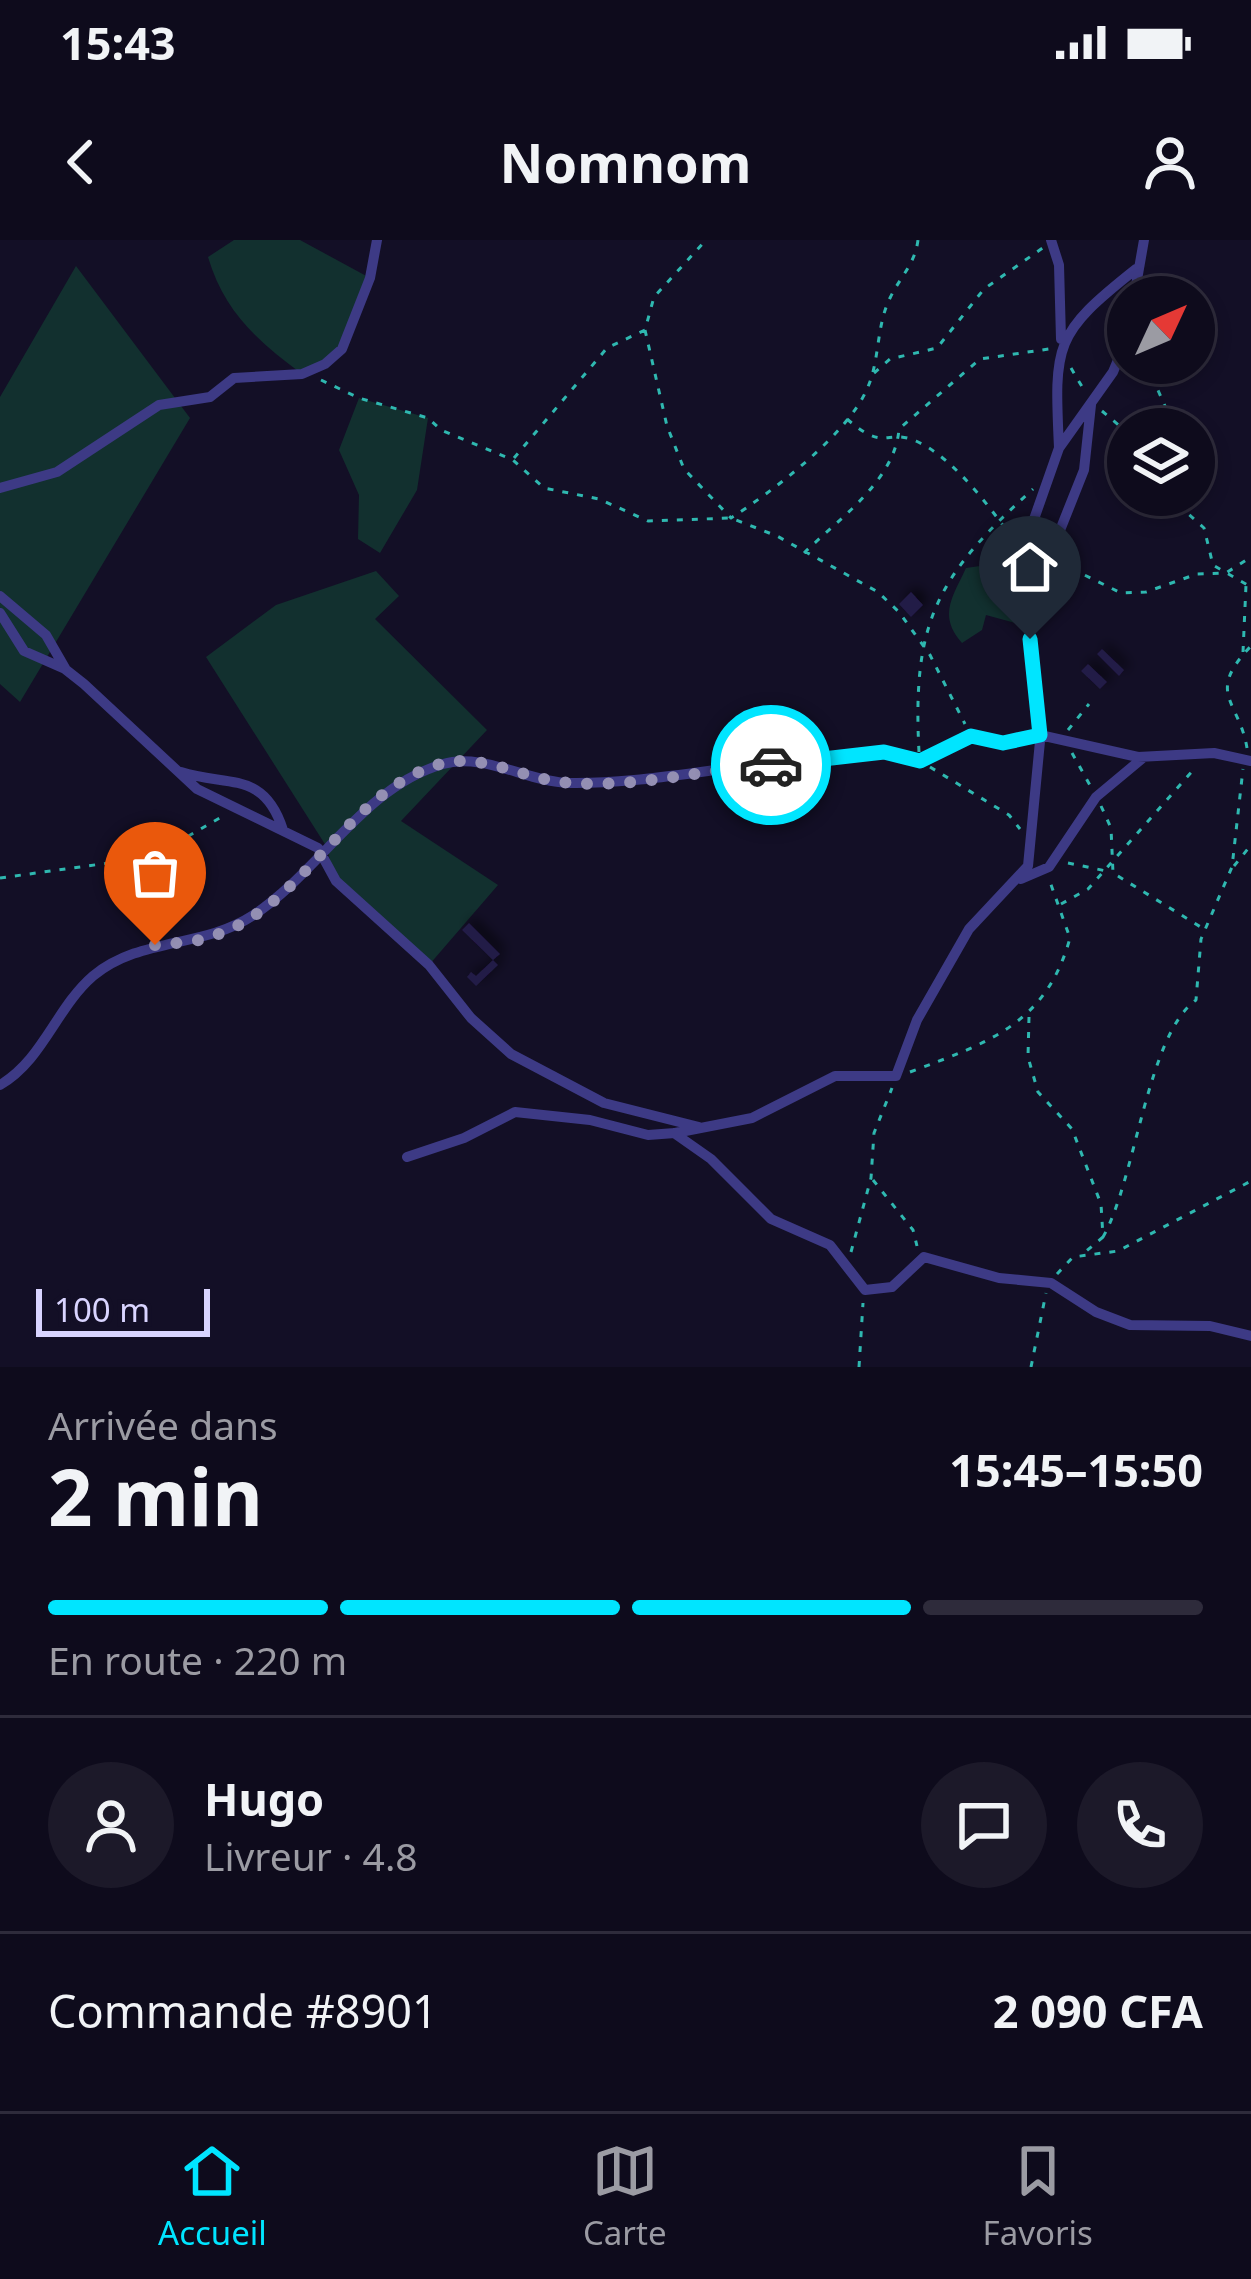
<!DOCTYPE html>
<html lang="fr">
<head>
<meta charset="utf-8">
<style>
	body { margin:0; font-family:"Noto Sans",sans-serif; background:#1c1929; color:#f1f3f6; height:100vh; display:flex; flex-direction:column; font-size:45px; white-space:nowrap }
	* { box-sizing:border-box; margin:0 }
	p { font-size:39px; color:#9b9ba3 }
	.icon { flex:none; width:66px; height:66px; fill:none; stroke:currentColor; stroke-width:2; stroke-linecap:round; stroke-linejoin:round }
	.map { position:relative; height:1127px; overflow:hidden }
	.drawer { display:flex; flex-direction:column; background:#0e0b1c; flex:1 }
	.drawer>* { flex:none }
	.needle { width:78px; rotate:46deg }
	.controls { position:absolute; left:1107px; top:36px; display:grid; gap:24px }
	.controls a { display:grid; place-items:center; width:108px; height:108px; border-radius:50%; background:#0e0b1c; box-shadow:0 6px 18px #0003,0 0 0 3px #2e2b3b; font-size:60px }
	.scale { position:absolute; left:36px; bottom:30px; width:174px; box-sizing:border-box; padding-left:12px; border:6px solid #d9d4ff; border-top:0; font-size:33px; line-height:42px; white-space:nowrap; color:#d9d4ff; -webkit-text-stroke:9px #130f26; paint-order:stroke }
	.pin { position:absolute; display:grid; place-items:center; width:102px; height:102px; color:#fff; margin:-123px -51px; border-radius:50% 50% 50% 0; rotate:-45deg; box-shadow:0 0 12px #0007 }
	.pin .icon { rotate:45deg }
	.courier { position:absolute; display:grid; place-items:center; width:120px; height:120px; margin:-60px; border:9px solid #00e5ff; border-radius:50%; background:#fff; color:#222; box-shadow:0 3px 15px #0007 }
	.summary em { font-style:normal; font-weight:700 }
	.summary div { display:flex; flex-direction:column-reverse }
	.summary { display:flex; align-items:center; justify-content:space-between; height:204px; padding:0 48px }
	h1 { font-size:78px; font-weight:700; line-height:90px }
	.bar { display:grid; grid-template-columns:repeat(4,1fr); gap:18px 12px; align-content:center; height:144px; padding:0 48px }
	.bar i { height:15px; border-radius:9px; background:#2e2b3b }
	.bar .selected { background:#00e5ff }
	.bar p { grid-column:span 4 }
	.line { display:flex; align-items:center; gap:30px; padding:0 48px; border-top:3px solid #2e2b3b }
	.line div { flex:1 }
	.round { display:grid; place-items:center; flex:none; width:126px; height:126px; border-radius:63px; background:#1c1929 }
	.status { display:flex; justify-content:space-between; align-items:center; height:84px; padding:0 60px; background:#0e0b1c; direction:ltr }
	.status svg { height:33px; fill:currentColor }
	header { display:flex; justify-content:space-between; align-items:center; height:156px; padding:0 48px; background:#0e0b1c; font-size:54px; font-weight:700 }
	.dock { display:flex; justify-content:space-around; align-items:center; height:168px; border-top:3px solid #2e2b3b; background:#0e0b1c; font-size:33px; color:#9b9ba3 }
	.dock a { display:grid; justify-items:center; gap:6px }
	.dock .selected { color:#00e5ff }
	.map>svg:first-child { display:block }
	.green { fill:#12302f }
	.building { fill:#241b47; filter:url(#shadow) }
	.lines { fill:none; stroke-linecap:round; stroke-linejoin:round }
	.path { stroke:#2fb8b0; stroke-width:3; stroke-dasharray:6 9; stroke-linecap:butt }
	.minor { stroke:#3d3a85; stroke-width:10 }
	.done { stroke:#948fb3; stroke-width:12; stroke-dasharray:0 21.6 }
	.route { stroke:#00e5ff; stroke-width:15 }
</style>
</head>
<body>
<div class="status"><b>15:43</b><svg viewBox="0 0 49 12"><path d="M0 12V9h3v3zM5 12V6h3v6zM10 12V3h3v9zM15 12V0h3v12zM26 1h20v11H26zM47 4h2v5h-2z"/></svg></div>
<header><svg class="icon" aria-label="back" viewBox="0 0 24 24"><path d="M15 5l-7 7 7 7"/></svg>Nomnom<svg class="icon" aria-label="person" viewBox="0 0 24 24"><circle cx="12" cy="8" r="4"/><path d="M4 21q1-7 8-7t8 7"/></svg></header>
<div class="map">
<svg width="1251" height="1127" viewBox="0 0 1251 1127">
	<defs>
		<filter id="shadow"><feDropShadow dx="5.5" dy="-5.5" stdDeviation="6" flood-color="#0009"/></filter>
	</defs>
	<rect width="100%" height="100%" fill="#130f26"/>
	<path class="green" d="M234 0H300L370 38 342 109 302 134C257 101 224 71 208 17Z
		M76 26 190 178 20 462 0 444V157Z
		M359 158 428 178 417 250 380 313 358 299 359 255 339 210Z
		M1029 319 1030 387 986 375 982 390 962 403C938 376 952 358 966 328Z
		M376 331 399 356 375 379 487 490 401 581 498 645 429 725C398 699 330 651 328 609L206 417 276 365Z"/>
	<path class="building" d="M911 352 923 365 911 377 899 364Z
		M1102 409 1124 430 1119 436 1097 414Z
		M1088 424 1107 442 1100 449 1081 431Z
		M469 683 500 714 493 720 462 690Z
		M493 720 498 725 476 746 467 737 471 732 476 736Z"/>
	<g class="lines">
		<path class="path" d="M645 90 667 186 684 229 731 278C773 251 847 195 867 149 880 121 876 86 890 58 900 37 915 24 918 0
			M1146 123 1175 189
			M1071 128 1084 150
			M874 133 890 119 937 108 984 49 1044 7
			M321 140 359 158 428 178 441 190 513 220 544 248 599 259 648 281 731 278 777 296 878 352 899 372 930 415 965 484
			M1102 171 1128 193
			M847 179C886 213 885 188 916 201 958 220 995 275 1022 311
			M514 218 607 108 645 90 654 57 706 0
			M1167 255 1204 288 1213 325 1251 347
			M804 313C840 278 895 240 899 189L980 119 1049 109
			M1058 322 1121 353 1146 352 1197 334 1226 333 1251 317
			M1243 412 1246 345
			M1068 490 1089 464
			M1247 508C1239 460 1205 454 1251 406
			M919 512C912 381 937 336 1033 249
			M1072 513 1091 547
			M930 527 1009 575 1020 589
			M1101 566 1111 588 1113 633 1204 689
			M1068 623 1111 632
			M1234 626 1251 605
			M0 638 152 617 225 575
			M1061 664 1088 649 1196 527
			M1029 777 1028 817 1038 852 1072 889 1101 964 1103 997 1084 1013
			M910 832C987 803 1046 785 1070 698L1049 639
			M873 940 913 990 917 1006
			M1103 997C1136 939 1147 795 1196 760L1201 699 1232 627 1243 529
			M851 1012 871 938 874 893 892 848
			M1057 1034 1073 1017 1118 1011 1251 941
			M859 1127 863 1063
			M1031 1127 1046 1053"/>
		<path class="minor" d="M1051 0 1059 25 1061 99
			M1134 57 1144 0
			M1059 208C1054 103 1054 94 1136 29
			M0 248 57 232 159 165 210 157 234 138 302 134 325 124 342 109 370 38 377 0
			M0 356 46 395 65 428
			M1035 372 1049 318 1084 230 1091 165
			M0 373 24 411 65 429 84 444 197 549 318 608 336 641 429 725 471 778 511 814 604 863 699 887
			M181 532C227 547 264 530 283 590
			M1021 639 1049 627 1096 557 1144 517
			M0 845C43 820 56 768 93 736 140 697 203 708 252 676 320 632 363 547 443 524 482 512 529 542 568 543 627 544 681 534 739 527 788 521 836 521 884 512L920 521 971 496 1003 503 1040 495 1138 517 1214 513 1251 521
			M674 893 711 919 771 979 830 1005 865 1050 892 1047 924 1017 999 1038 1051 1043 1096 1072 1130 1085 1210 1086 1251 1096
			M407 917 464 898 515 872 590 880 648 895 675 893 752 878 835 836H896L917 780 969 689 1028 626 1041 491 1030 399 1033 282 1059 208 1113 132 1128 96"/>
	</g>
	<g class="lines">
		<path class="done" d="M155 705C173 703 193 703 210 697 306 668 347 548 444 523 480 514 525 538 561 542 632 550 702 529 771 525"/>
		<path class="route" d="M771 525 884 512 920 521 971 496 1003 503 1040 495 1030 399"/>
	</g>
</svg>
<div class="controls">
<a><svg class="needle" viewBox="-14 -14 28 28"><path d="M0-13l5 13h-10z" fill="#e53935"/><path d="M0 13l5-13h-10z" fill="#9b9ba3"/></svg></a>
<a><svg class="icon" aria-label="layers" viewBox="0 0 24 24"><path d="M12 4l9 5-9 5-9-5zM3 14l9 5 9-5"/></svg></a>
</div>
<div class="scale">100 m</div>
<div class="pin" style="left:155px;top:705px;background:#ea580c"><svg class="icon" aria-label="bag" viewBox="0 0 24 24"><path d="M5 8h14l-1 12H6zM9 8a3 3 0 0 1 6 0"/></svg></div>
<div class="pin" style="left:1030px;top:399px;background:#1f2937"><svg class="icon" aria-label="home" viewBox="0 0 24 24"><path d="M3 11l9-7 9 7M6 9v11h12V9"/></svg></div>
<div class="courier" style="left:771px;top:525px"><svg class="icon" aria-label="car" viewBox="0 0 24 24"><path d="M5 17H2v-5l4-1 3-4h7l3 4 3 1v5h-3M9 17h6M6 11h13"/><circle cx="7" cy="17" r="2"/><circle cx="17" cy="17" r="2"/></svg></div>
</div>
<section class="drawer">
<div class="summary"><div><h1>2 min</h1><p>Arrivée dans</p></div><em>15:45–15:50</em></div>
<div class="bar"><i class="selected"></i><i class="selected"></i><i class="selected"></i><i></i><p>En route · 220 m</p></div>
<div class="line" style="height:216px"><a class="round"><svg class="icon" aria-label="person" viewBox="0 0 24 24"><circle cx="12" cy="8" r="4"/><path d="M4 21q1-7 8-7t8 7"/></svg></a><div><b>Hugo</b><p>Livreur · 4.8</p></div><a class="round"><svg class="icon" aria-label="chat" viewBox="0 0 24 24"><path d="M4 5h16v11H9l-5 4z"/></svg></a><a class="round"><svg class="icon" aria-label="phone" viewBox="0 0 24 24"><path d="M5 4h4l2 5-3 2q2 4 5 5l2-3 5 2v4C11 20 4 13 5 4z"/></svg></a></div>
<div class="line" style="height:156px"><div>Commande #8901</div><b>2 090 CFA</b></div>
</section>
<nav class="dock">
<a class="selected"><svg class="icon" aria-label="home" viewBox="0 0 24 24"><path d="M3 11l9-7 9 7M6 9v11h12V9"/></svg>Accueil</a>
<a><svg class="icon" aria-label="map" viewBox="0 0 24 24"><path d="M3 6l6-2 6 2 6-2v14l-6 2-6-2-6 2zM9 4v14M15 6v14"/></svg>Carte</a>
<a><svg class="icon" aria-label="saved" viewBox="0 0 24 24"><path d="M7 4h10v16l-5-4-5 4z"/></svg>Favoris</a>
</nav>
</body>
</html>
